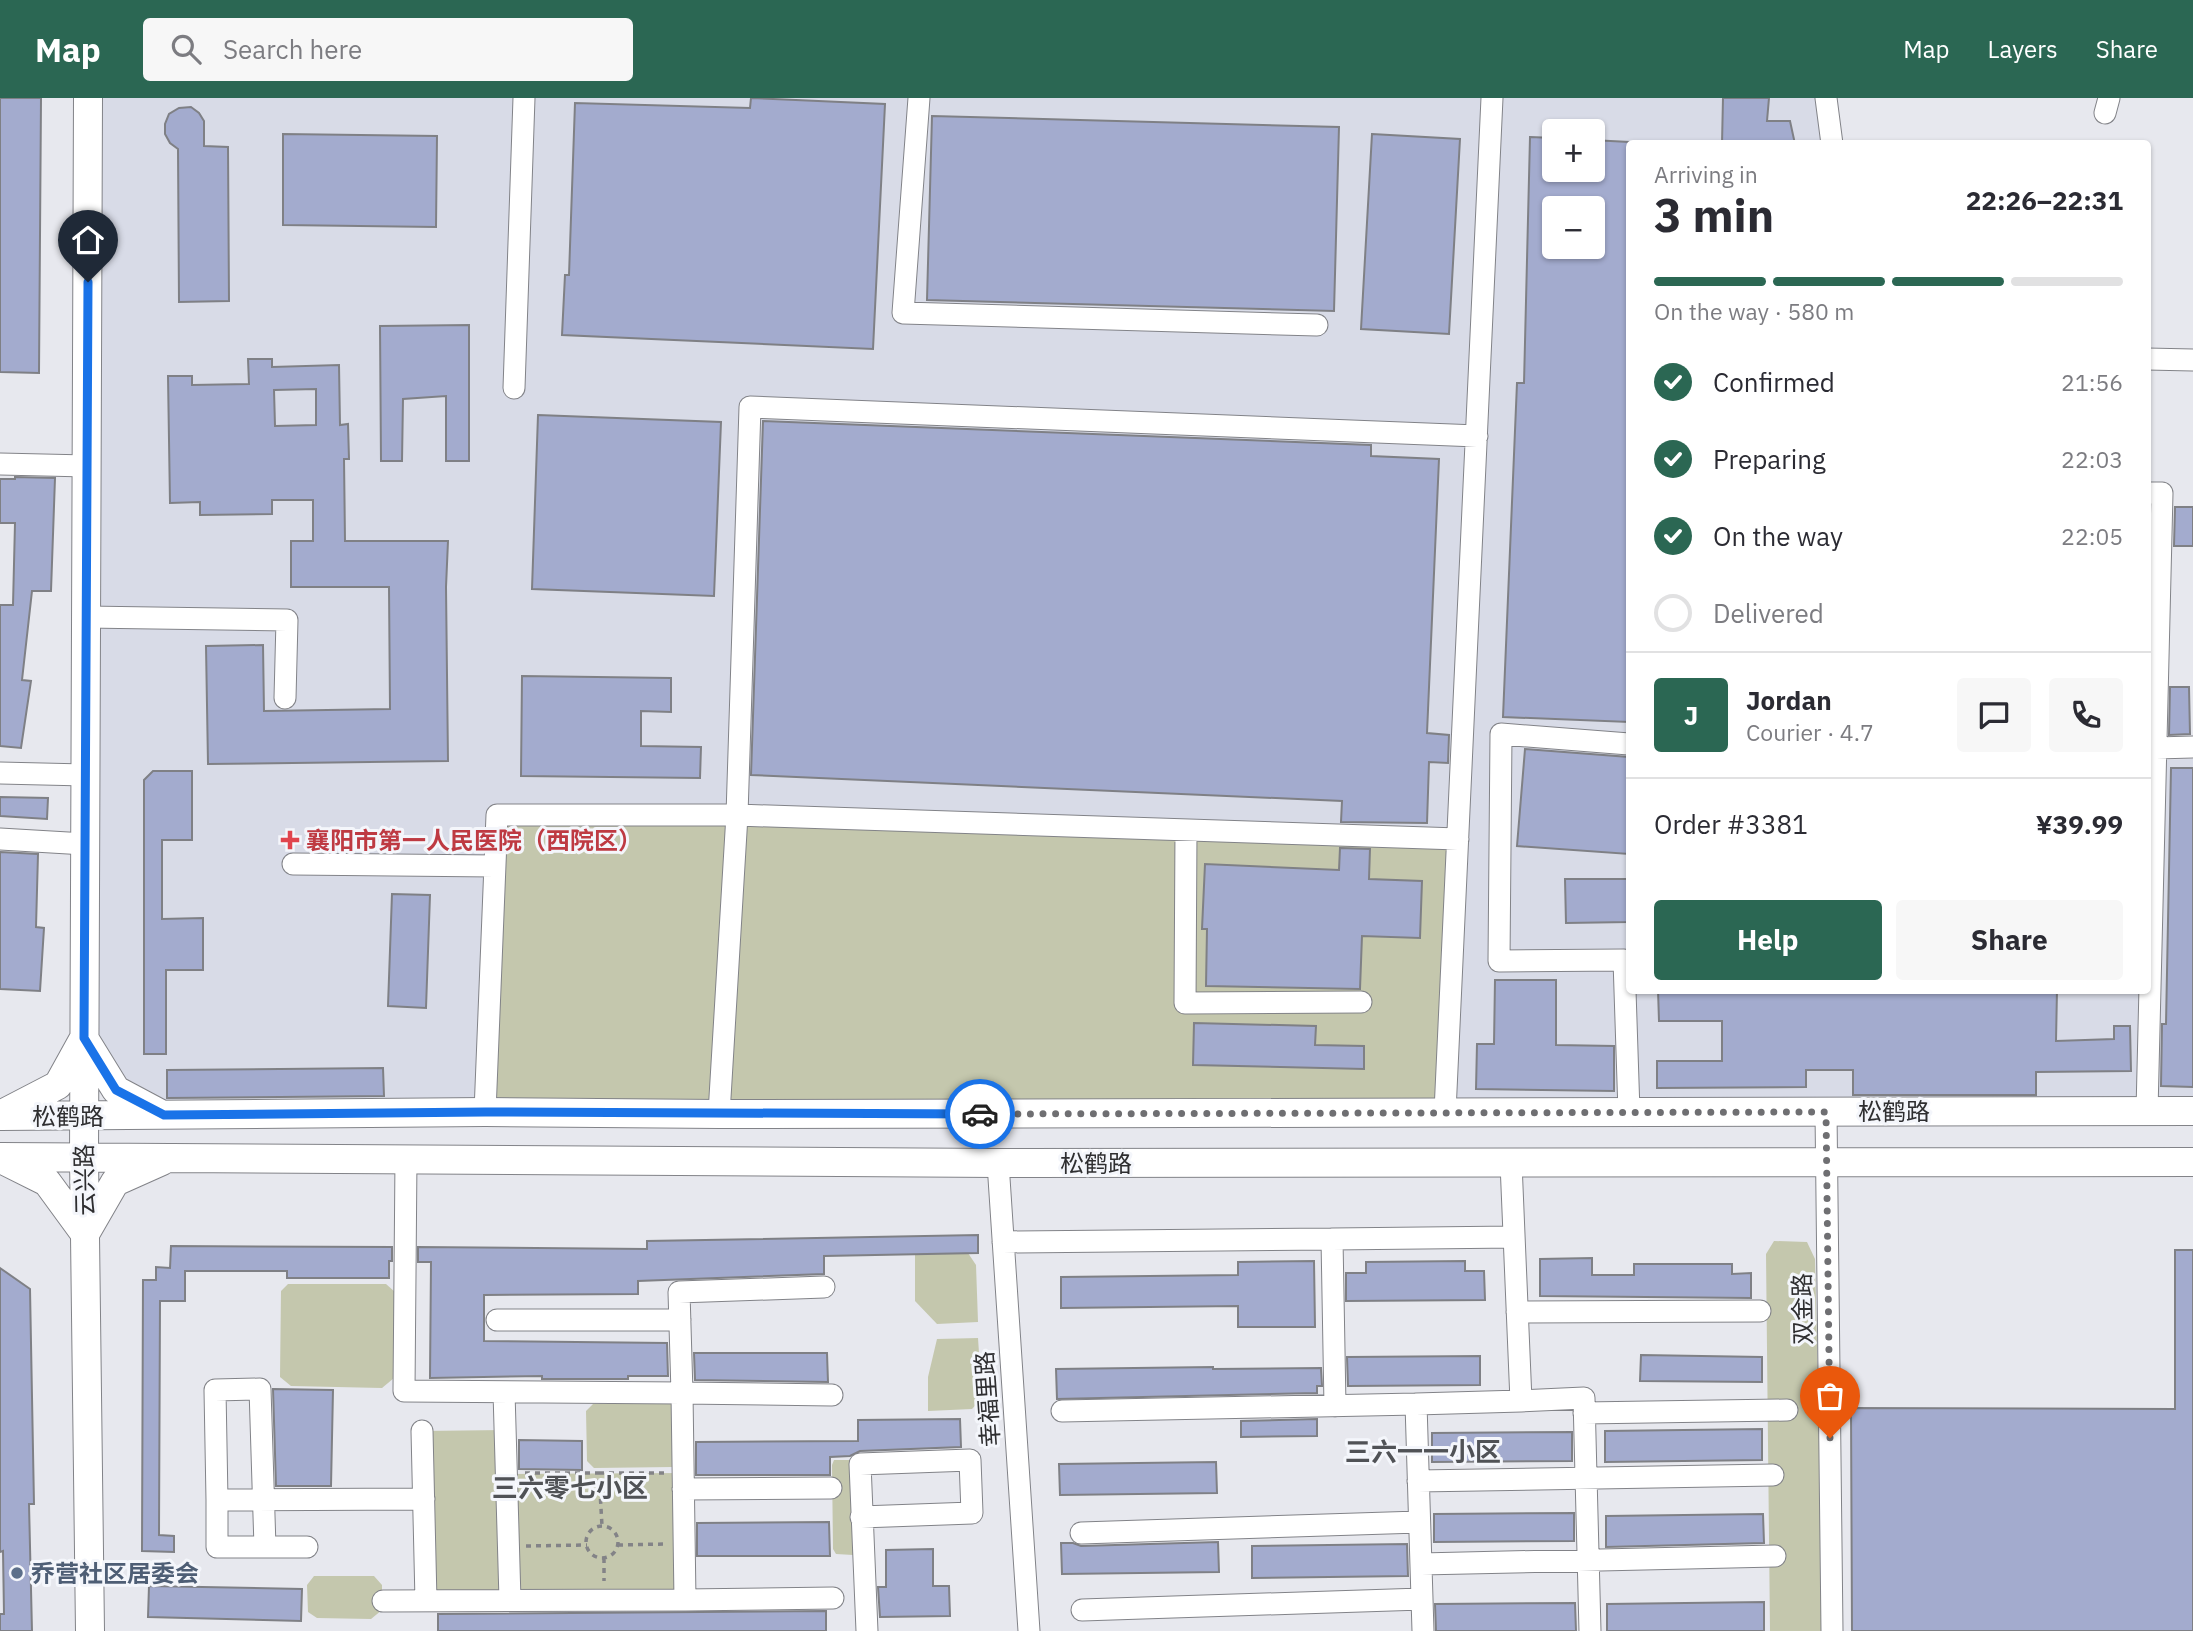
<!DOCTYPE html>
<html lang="en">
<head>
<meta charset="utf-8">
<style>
	body { margin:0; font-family:"IBM Plex Sans","Noto Sans SC",sans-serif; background:#f7f7f7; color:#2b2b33; height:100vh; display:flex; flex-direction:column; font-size:26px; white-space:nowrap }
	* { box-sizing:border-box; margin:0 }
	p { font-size:23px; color:#7c7c81 }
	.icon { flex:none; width:38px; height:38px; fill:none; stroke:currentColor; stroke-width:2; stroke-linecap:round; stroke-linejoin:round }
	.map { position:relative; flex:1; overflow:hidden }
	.side { position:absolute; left:1626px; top:42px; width:525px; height:854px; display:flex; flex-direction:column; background:#fff; border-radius:7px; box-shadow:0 2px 5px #0004 }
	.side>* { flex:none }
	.controls { position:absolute; left:1542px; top:21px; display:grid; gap:14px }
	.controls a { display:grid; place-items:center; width:63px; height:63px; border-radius:7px; background:#fff; box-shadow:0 2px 5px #0004; font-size:35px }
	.pin { position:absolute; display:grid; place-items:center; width:60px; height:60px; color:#fff; margin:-72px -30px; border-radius:50% 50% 50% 0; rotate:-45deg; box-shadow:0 0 7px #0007 }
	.pin .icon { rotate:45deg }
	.courier { position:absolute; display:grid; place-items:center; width:70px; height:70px; margin:-35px; border:5px solid #1a73e8; border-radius:50%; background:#fff; color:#222; box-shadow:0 2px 9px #0007 }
	.summary em { font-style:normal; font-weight:700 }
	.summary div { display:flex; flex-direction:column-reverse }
	.summary { display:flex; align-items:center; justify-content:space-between; height:119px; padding:0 28px }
	h1 { font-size:46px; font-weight:700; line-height:52px }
	.bar { display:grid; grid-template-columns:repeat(4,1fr); gap:10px 7px; align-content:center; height:84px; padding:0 28px }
	.bar i { height:9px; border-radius:5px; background:#e1e1e2 }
	.bar .on { background:#2b6753 }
	.bar p { grid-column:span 4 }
	.line { display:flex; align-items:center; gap:18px; padding:0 28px; border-top:2px solid #e1e1e2 }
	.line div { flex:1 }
	.round { display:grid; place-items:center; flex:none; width:74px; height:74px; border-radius:7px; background:#f7f7f7 }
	ol { padding:0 28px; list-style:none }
	li { display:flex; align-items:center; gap:21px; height:77px }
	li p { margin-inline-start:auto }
	li .icon { padding:7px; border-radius:50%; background:#2b6753; color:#fff; stroke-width:4 }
	li:last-child { color:#7c7c81 }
	li i { width:38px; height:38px; border:4px solid #e1e1e2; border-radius:50% }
	.action { display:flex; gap:14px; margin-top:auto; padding:14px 28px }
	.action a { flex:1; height:80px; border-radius:7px; background:#2b6753; color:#fff; font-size:28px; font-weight:700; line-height:80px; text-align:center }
	.action a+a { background:#f7f7f7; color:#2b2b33 }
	header { display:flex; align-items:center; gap:42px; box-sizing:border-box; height:98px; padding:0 35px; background:#2b6753; color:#fff }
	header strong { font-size:33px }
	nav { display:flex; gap:38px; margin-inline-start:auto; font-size:24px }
	.search { width:490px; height:63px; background:#f7f7f7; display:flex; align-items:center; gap:18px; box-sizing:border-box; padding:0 24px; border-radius:7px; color:#7c7c81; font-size:26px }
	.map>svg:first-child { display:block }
	.built { fill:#d8dbe7; fill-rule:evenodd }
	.green { fill:#c4c7ad }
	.building { fill:#a3abce; stroke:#7f8085; stroke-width:2; fill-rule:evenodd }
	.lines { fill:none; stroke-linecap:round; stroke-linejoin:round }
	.minor-casing { stroke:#828388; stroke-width:23 }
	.major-casing { stroke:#828388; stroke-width:30 }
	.path { stroke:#838387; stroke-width:3.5; stroke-dasharray:5 5; stroke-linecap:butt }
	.minor { stroke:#fff; stroke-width:21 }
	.major { stroke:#fff; stroke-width:28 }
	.done { stroke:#6f6f72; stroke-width:7; stroke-dasharray:0 12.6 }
	.route { stroke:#1a73e8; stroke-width:9 }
	.health-dot { fill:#e0444e; stroke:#f4f6fb; stroke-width:2.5 }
	.service-dot { fill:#5c6f8a; stroke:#f4f6fb; stroke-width:2.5 }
	.labels { text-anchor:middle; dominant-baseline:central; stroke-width:6; stroke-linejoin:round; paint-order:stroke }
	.health-label { font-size:24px; font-weight:bold; fill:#be3a42; stroke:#f4f6fb; text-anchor:start }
	.street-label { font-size:24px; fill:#2e2e30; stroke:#f4f6fb }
	.service-label { font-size:24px; font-weight:bold; fill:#4e5e75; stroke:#f4f6fb; text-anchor:start }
	.neighbourhood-label { font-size:26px; font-weight:bold; fill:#505256; stroke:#f4f6fb }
</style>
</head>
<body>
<header>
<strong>Map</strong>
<div class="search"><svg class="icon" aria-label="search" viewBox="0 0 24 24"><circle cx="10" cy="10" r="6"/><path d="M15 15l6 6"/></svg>Search here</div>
<nav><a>Map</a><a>Layers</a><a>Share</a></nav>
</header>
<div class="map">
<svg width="2193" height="1533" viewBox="0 0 2193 1533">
	<rect width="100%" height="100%" fill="#e7e8ee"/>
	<path class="built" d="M88 0H1826L1832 45 1629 46V892H2147V395H2162L2156 662 2193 661V1013L164 1018 116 992 84 940ZM1554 33H1592V72H1554ZM1554 110H1592V149H1554Z"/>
	<path class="green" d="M497 717 1458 741 1445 1014H485Z
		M1774 1143 1807 1144 1815 1161 1824 1533H1770L1766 1156Z
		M968 1155 976 1167 978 1224 937 1226 915 1203V1156Z
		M288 1186H386L395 1194 394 1280 382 1290 291 1288 280 1279 281 1193Z
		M978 1240 982 1300 972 1311 928 1313V1279L937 1241Z
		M673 1305V1369L594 1370 587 1363 586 1313 593 1306Z
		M505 1332 507 1376 683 1375 685 1502 426 1503 422 1333Z
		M834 1362H853L859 1451 853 1457 836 1456 833 1451 832 1367Z
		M314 1478H374L382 1487V1512L371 1521 317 1520 308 1514 307 1487Z"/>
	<path class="building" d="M0 0H41L39 275 0 274Z
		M751 0 885 6 873 251 562 237 565 177H569L575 5 750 10Z
		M1723 0H1769L1767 23H1790L1795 46H1722Z
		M191 9 199 15 204 23V48L228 49 229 203 179 204 178 51 170 45 165 36V26L169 16 179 10Z
		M932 18 1339 29 1334 213 927 202Z
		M283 36 437 38 436 129 283 127Z
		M1372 36 1460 41 1449 236 1361 231Z
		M1530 39 1554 40V72H1592V42L1629 44V624L1503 619 1517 285H1524ZM1554 110H1592V149H1554Z
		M469 227V363H446V298L403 301 402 363H381L380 228Z
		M248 261H272V269L339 267 340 327 348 326 349 361H344L345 443H448L446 489 448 663 208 666 206 548 263 547 264 613 390 611 389 489H291V443H313V402H272V416L200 417V404L170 405 168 278H192V287L249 286ZM316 291V327L275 328 274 292Z
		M538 317 721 324 714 498 532 491Z
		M763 323 1371 347V358L1439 361 1427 635 1449 637 1448 665 1429 664 1427 725 1341 724 1342 703 751 677Z
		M15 379 55 380 51 493H32L22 582 31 583 21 650 0 648V507H13L15 425H0V381H15Z
		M2175 409H2193V448H2174Z
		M522 578 671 580V614L641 613V648L701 649 700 680 521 678Z
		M2170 589H2189L2190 636 2169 637Z
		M1525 651 1629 659V756L1517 748Z
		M2171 670H2193V989L2161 988 2162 926H2166Z
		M153 673H192V742H162V821L203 820V872H166V956H144V682Z
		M0 699 48 700 47 721 0 718Z
		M1340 750 1370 751 1369 781 1422 783 1420 840 1362 838 1360 891 1206 888 1207 831H1202L1205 766 1339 772Z
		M0 754 38 756 36 829 44 830 40 893 0 891Z
		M1565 781H1629V824L1566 825Z
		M392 796 430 797 426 910 388 908Z
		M1495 882H1556V947L1614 948V993L1476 991 1477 946H1494Z
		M1658 892H2057L2056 943 2114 941V928H2130L2131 973 2036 974V997H1853V972H1806V989L1657 990V963H1722V923H1659Z
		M1194 925 1316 928 1315 947 1364 948V971L1193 967Z
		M383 970 384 998 167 1000V972Z
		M978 1137V1155L824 1158V1176L638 1183V1196L484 1197V1243L667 1245 668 1278H628V1281H542V1278L430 1280 431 1164H418V1149L647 1151V1143Z
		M171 1148 392 1149V1163H389V1180H287V1173H185V1203H160L159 1437 174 1438V1454L142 1453 143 1182H156V1169L170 1170Z
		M2175 1152H2193V1533H1852L1851 1310 2175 1311Z
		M1592 1160V1177H1634V1166H1732V1176L1751 1175V1200L1540 1198V1161Z
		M1314 1163 1315 1229H1238V1208L1061 1210V1179L1238 1177V1164Z
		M1465 1163V1173H1484L1485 1202 1346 1203V1175H1366V1164Z
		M0 1170 30 1191 34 1406H29L32 1533H0V1516H4L3 1453 0 1454Z
		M694 1255H827L828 1284 695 1282Z
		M1641 1257 1762 1259V1284L1640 1283Z
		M1480 1258V1287L1348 1288 1347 1259Z
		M1213 1269V1271L1321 1270 1322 1288H1317V1295L1057 1301 1056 1271Z
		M273 1291 333 1292 331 1388H276Z
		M960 1321 961 1349 860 1353 850 1358 830 1359V1377H696V1344L858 1343V1322Z
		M1317 1321V1338L1241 1339V1323Z
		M1762 1331V1362L1605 1364V1333Z
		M1572 1334V1363L1432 1364V1335Z
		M519 1342 582 1343V1372L519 1371Z
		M1216 1364 1217 1395 1060 1397 1059 1366Z
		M1574 1415V1443L1434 1444V1416Z
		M1763 1416 1764 1445 1606 1449V1418Z
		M829 1424 830 1458H697V1425Z
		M1218 1444 1219 1474 1062 1476 1061 1445H1073L1081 1448Z
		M1407 1446 1408 1478 1252 1480V1448Z
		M933 1451V1488H949L950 1518 880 1519 878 1489H886V1452Z
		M149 1488 302 1491 301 1523 148 1519Z
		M1764 1504V1533H1607V1506Z
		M1575 1505 1576 1533H1436L1435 1506Z
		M826 1513V1533H438V1516Z"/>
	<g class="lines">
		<g class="minor-casing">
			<path id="minor" d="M919 0 903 215 1317 227
				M1826 0 1832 46
				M2105 15 2109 0
				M2147 261 2193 262
				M514 290 524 0
				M0 366 87 368
				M86 519 287 522 285 600
				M2156 650 2193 649
				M0 675 85 677
				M1186 732 1185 905 1361 904
				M0 741 85 746
				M293 766 495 768
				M2147 1013 2162 395H2147
				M485 1014 497 717H737L1458 741
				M1445 1014 1492 0
				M1629 1014 1624 862 1499 863 1501 636 1629 646
				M1826 1014 1832 1533
				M719 1016 737 717 750 309 1477 338
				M998 1065 1029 1533
				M1003 1144 1332 1141
				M824 1189 679 1194 682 1295 832 1297
				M1517 1214 1760 1213
				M497 1222H680
				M504 1294 510 1502
				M1521 1303 1584 1300 1590 1533
				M1335 1308 1332 1141 1514 1139
				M1062 1313 1416 1306
				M1584 1315 1787 1312
				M422 1333 426 1503
				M1418 1383 1773 1377
				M683 1391 831 1390
				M217 1402 215 1292 260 1291 265 1449H217V1402L424 1401
				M861 1419 972 1415 970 1362 860 1366 867 1533
				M1081 1435 1419 1424
				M265 1449H307
				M1421 1466 1775 1458
				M685 1502 833 1500
				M383 1503 685 1502 682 1295 404 1293 406 1060
				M1082 1512 1422 1501
				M1423 1533 1416 1306 1521 1303 1511 1065"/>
		</g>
		<g class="major-casing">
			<path id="major" d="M88 0 84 1059 90 1533
				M2 1016 58 987 84 940 116 992 161 1016
				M0 1018 485 1014 719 1016 2193 1013
				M0 1059 998 1065 2193 1064
				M3 1062 47 1084 85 1136 115 1084 162 1063"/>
		</g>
		<path class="path" d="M525 1375H599L602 1428
			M599 1375H664
			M586 1444a16 16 0 1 1 32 0a16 16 0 1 1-32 0Z
			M618 1447 665 1446
			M526 1448 587 1447
			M604 1460V1483"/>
		<use href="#minor" class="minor"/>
		<use href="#major" class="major"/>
	</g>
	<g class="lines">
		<path class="done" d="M980 1016 1826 1014 1830 1340"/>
		<path class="route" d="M88 184 84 940 116 992 164 1017 485 1014 980 1016"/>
	</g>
	<path class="health-dot" d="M286.5 731.5h7v7h7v7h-7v7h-7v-7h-7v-7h7z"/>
	<circle class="service-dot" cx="17" cy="1475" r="7"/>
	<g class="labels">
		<g class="health-label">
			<text x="306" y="742">襄阳市第一人民医院（西院区）</text>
		</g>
		<g class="street-label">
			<text x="1894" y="1013">松鹤路</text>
			<text x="68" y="1018">松鹤路</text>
			<text x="1096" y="1065">松鹤路</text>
			<text transform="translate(84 1082) rotate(-91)">云兴路</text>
			<text transform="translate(1802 1211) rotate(-91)">双金路</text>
			<text transform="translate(987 1301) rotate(-94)">幸福里路</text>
		</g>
		<g class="service-label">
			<text x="31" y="1475">乔营社区居委会</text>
		</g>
		<g class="neighbourhood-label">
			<text x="1423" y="1353">三六一一小区</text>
			<text x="570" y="1389">三六零七小区</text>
		</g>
	</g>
</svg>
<div class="controls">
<a>+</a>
<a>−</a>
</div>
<div class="pin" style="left:1830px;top:1340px;background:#ea580c"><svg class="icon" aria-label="bag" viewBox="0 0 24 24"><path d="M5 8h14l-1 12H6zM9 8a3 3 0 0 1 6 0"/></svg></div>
<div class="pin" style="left:88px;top:184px;background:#1f2937"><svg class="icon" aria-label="home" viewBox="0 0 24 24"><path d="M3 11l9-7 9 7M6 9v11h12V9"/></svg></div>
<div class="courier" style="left:980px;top:1016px"><svg class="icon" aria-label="car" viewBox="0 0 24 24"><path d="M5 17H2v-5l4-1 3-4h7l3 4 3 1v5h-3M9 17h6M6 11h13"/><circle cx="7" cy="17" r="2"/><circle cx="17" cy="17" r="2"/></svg></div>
<section class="side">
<div class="summary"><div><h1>3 min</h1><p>Arriving in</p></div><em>22:26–22:31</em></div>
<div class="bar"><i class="on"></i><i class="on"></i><i class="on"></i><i></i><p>On the way · 580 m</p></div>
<ol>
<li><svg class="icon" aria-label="check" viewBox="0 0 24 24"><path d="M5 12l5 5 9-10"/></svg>Confirmed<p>21:56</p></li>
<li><svg class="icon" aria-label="check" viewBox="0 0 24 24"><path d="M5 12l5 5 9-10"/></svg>Preparing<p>22:03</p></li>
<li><svg class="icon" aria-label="check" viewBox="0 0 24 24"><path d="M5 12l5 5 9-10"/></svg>On the way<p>22:05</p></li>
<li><i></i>Delivered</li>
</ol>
<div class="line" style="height:126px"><b class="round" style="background:#2b6753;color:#fff">J</b><div><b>Jordan</b><p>Courier · 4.7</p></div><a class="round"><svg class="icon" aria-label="chat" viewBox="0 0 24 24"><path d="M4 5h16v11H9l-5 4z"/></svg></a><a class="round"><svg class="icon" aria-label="phone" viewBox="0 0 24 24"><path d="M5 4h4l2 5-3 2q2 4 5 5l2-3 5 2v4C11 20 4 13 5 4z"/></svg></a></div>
<div class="line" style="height:91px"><div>Order #3381</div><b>¥39.99</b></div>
<div class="action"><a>Help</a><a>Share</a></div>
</section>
</div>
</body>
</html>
